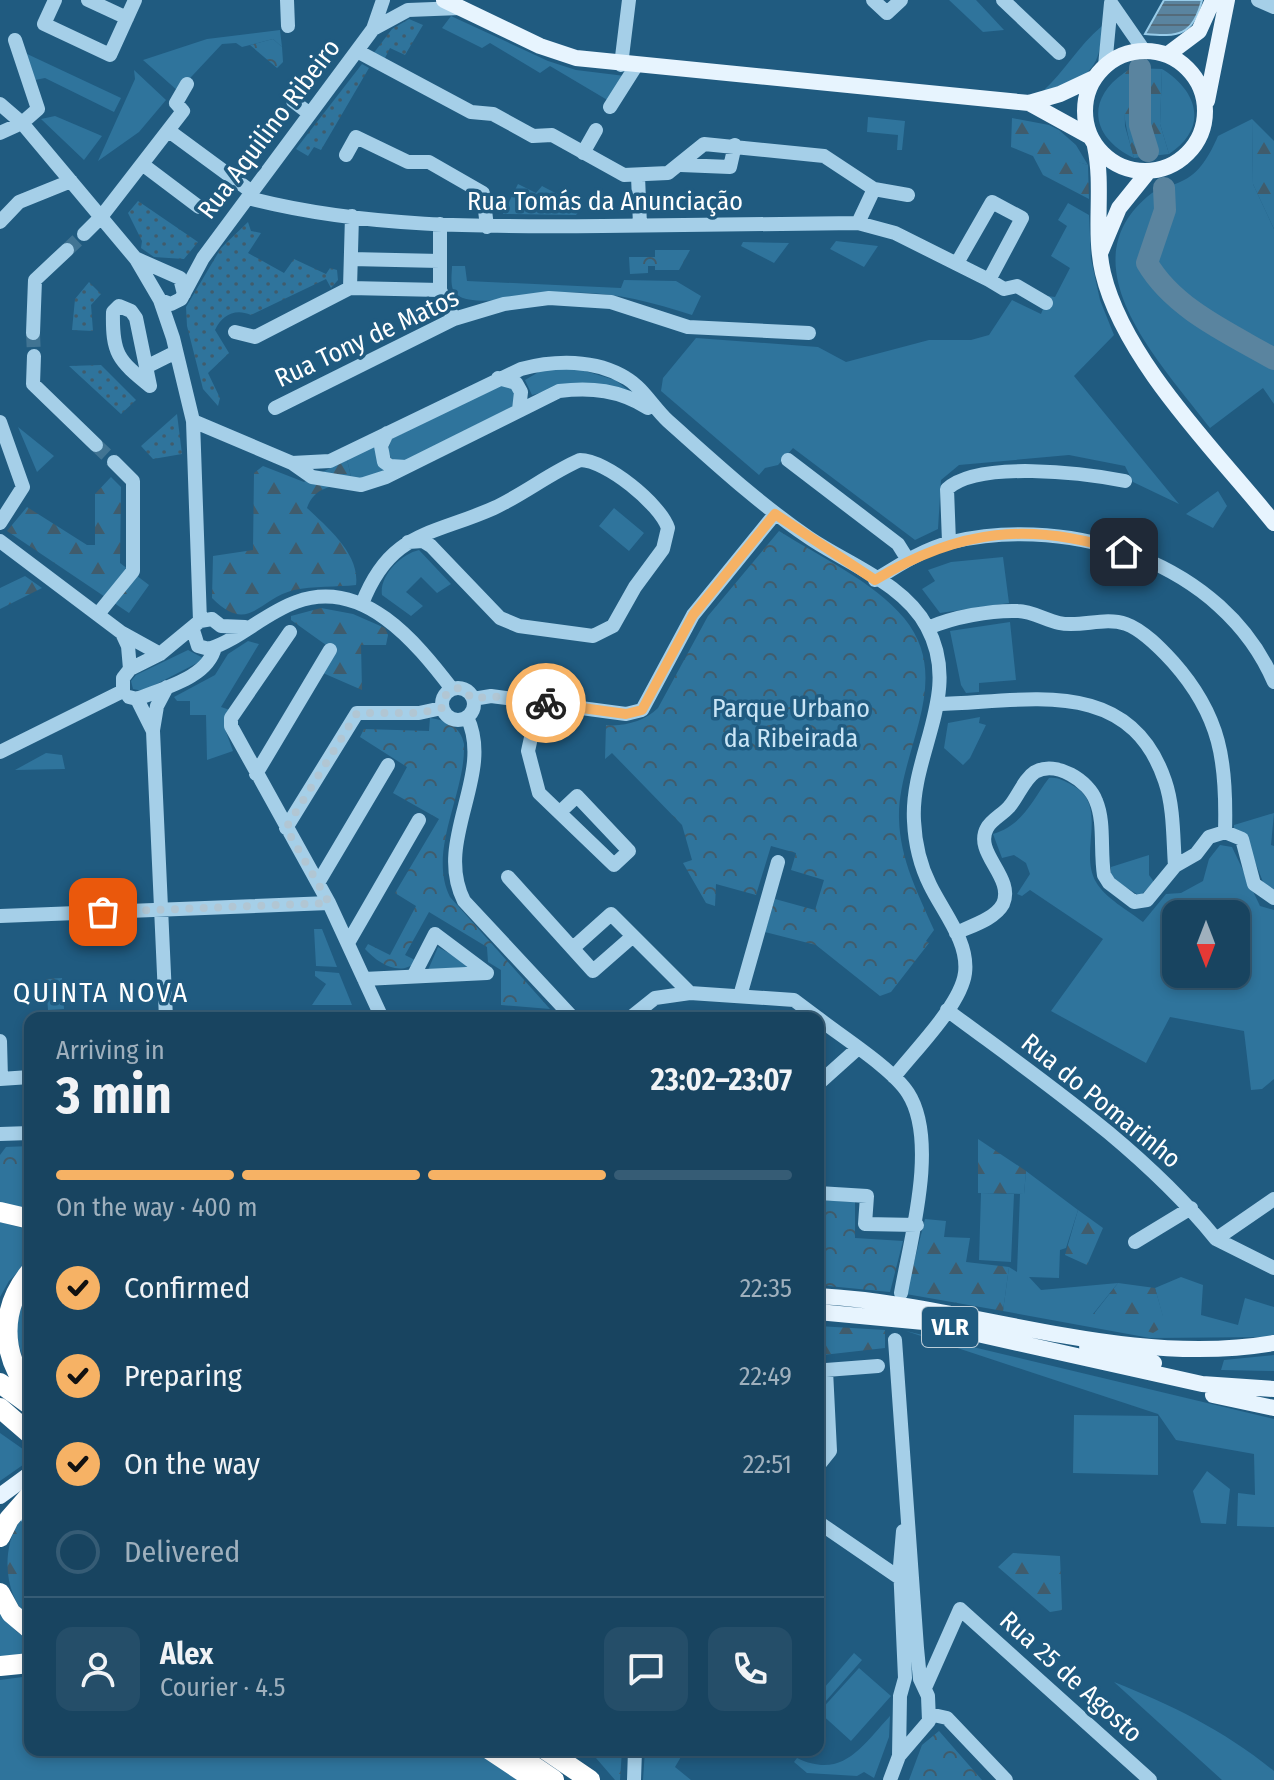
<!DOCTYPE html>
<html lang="en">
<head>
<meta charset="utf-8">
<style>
	body { margin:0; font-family:"Fira Sans Condensed",sans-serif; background:#254e69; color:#f1f3f6; height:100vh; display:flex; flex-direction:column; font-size:30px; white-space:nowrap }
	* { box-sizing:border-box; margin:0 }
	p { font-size:26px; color:#9fb0bd }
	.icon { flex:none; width:44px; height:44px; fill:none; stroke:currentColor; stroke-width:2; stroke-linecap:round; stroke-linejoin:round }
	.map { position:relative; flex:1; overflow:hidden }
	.drawer { position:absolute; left:24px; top:1012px; width:800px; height:744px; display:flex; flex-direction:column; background:#184460; border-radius:16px; box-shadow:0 4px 12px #0003,0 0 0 2px #365c75 }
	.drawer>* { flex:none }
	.needle { width:52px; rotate:180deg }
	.fabs { position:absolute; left:1162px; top:900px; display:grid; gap:16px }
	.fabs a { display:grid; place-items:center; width:88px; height:88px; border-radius:16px; background:#184460; box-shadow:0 4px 12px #0003,0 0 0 2px #365c75; font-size:40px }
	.pin { position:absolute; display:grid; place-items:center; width:68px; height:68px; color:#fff; margin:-34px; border-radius:16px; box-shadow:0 4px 12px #0006 }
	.courier { position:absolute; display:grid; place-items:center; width:80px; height:80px; margin:-40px; border:6px solid #f6b265; border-radius:50%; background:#fff; color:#222; box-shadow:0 2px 10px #0007 }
	.overview em { font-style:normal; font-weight:700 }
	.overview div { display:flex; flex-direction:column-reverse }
	.overview { display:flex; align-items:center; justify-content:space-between; height:136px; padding:0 32px }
	h1 { font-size:52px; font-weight:700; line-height:60px }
	.bar { display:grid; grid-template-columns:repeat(4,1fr); gap:12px 8px; align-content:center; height:96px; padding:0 32px }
	.bar i { height:10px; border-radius:6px; background:#365c75 }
	.bar .current { background:#f6b265 }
	.bar p { grid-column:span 4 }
	.line { display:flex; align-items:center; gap:20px; padding:0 32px; border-top:2px solid #365c75 }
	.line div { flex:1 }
	.round { display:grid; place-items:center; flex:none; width:84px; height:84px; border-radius:16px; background:#254e69 }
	ol { padding:0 32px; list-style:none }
	li { display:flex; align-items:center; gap:24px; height:88px }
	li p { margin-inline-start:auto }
	li .icon { padding:8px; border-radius:50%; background:#f6b265; color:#111; stroke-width:4 }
	li:last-child { color:#9fb0bd }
	li i { width:44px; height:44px; border:4px solid #365c75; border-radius:50% }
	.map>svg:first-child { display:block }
	.grass { fill:#2f749c; fill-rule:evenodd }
	.forest { fill:url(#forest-firs) }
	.park { fill:url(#park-crowns) }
	.garden { fill:url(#garden-dots) }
	.water { fill:url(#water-rules); stroke:#98cce9; stroke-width:2 }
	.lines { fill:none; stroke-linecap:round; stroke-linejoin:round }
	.stream { stroke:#98cce9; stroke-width:4 }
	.river { stroke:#5a849f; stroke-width:22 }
	.minor-tunnel { stroke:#417493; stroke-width:14; stroke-dasharray:14 7; stroke-linecap:butt }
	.minor { stroke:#a5cfe8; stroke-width:14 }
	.major { stroke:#e7f4fe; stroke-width:16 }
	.highway { stroke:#fff; stroke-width:20 }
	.done { stroke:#b1c6d3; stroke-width:8; stroke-dasharray:0 14.4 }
	.route { stroke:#f6b265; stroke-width:10 }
	.labels { text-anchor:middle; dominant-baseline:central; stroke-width:7; stroke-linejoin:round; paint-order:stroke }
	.shield { fill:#205b80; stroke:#bcced9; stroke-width:2 }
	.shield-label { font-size:24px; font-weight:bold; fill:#fff }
	.street-label { font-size:26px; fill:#fff; stroke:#205b80 }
	.park-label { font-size:26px; fill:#c9e5f6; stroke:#205b80 }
	.neighbourhood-label { font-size:28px; letter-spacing:2px; fill:#fff; stroke:#205b80 }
</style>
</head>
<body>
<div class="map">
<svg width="1274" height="1780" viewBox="0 0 1274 1780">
	<defs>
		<pattern id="forest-firs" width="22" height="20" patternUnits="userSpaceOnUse" patternTransform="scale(2)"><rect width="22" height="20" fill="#2f749c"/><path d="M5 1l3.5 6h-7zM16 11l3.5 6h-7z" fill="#405c6c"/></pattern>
		<pattern id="park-crowns" width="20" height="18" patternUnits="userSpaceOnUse" patternTransform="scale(2)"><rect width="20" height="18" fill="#2f749c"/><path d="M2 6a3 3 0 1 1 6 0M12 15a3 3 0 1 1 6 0" fill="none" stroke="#405c6c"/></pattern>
		<pattern id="garden-dots" width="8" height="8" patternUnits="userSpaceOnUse" patternTransform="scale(2)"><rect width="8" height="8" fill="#2f749c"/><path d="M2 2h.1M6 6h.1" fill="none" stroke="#405c6c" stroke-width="1.8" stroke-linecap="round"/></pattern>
		<pattern id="water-rules" width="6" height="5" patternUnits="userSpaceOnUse" patternTransform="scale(2)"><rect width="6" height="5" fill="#5a849f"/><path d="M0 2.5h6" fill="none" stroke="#546b7a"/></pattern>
	</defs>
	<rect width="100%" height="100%" fill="#205b80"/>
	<path class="grass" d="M949 0H976L1004 30 983 32Z
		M451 16 548 61 576 70 625 76 609 101 550 66 540 73 490 43 482 48 442 28Z
		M1102 26C1101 75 1084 78 1042 92 1065 71 1078 46 1102 26Z
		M280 30 282 47 273 39 242 47 236 43 222 44 178 91 143 60 207 39Z
		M25 53 121 98 114 112 45 78 35 80Z
		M1162 69C1198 91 1209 128 1169 154L1160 124Z
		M134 70 166 100 139 132 98 161 135 79Z
		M1124 73 1125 126 1134 158C1093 139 1084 101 1124 73Z
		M55 116 102 136 84 160 41 119Z
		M868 117 905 121 902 150H897L898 135 867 132Z
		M1252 119 1253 184 1274 229V404L1263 388 1210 428C1163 365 1061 263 1152 193 1160 188 1171 186 1180 182 1200 174 1210 154 1218 136Z
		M1059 130 1076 145 1088 165 1067 159 1059 147Z
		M518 184 536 193 542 186 582 207 576 215 503 214Z
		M1068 203 1089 215 1091 259 1100 300 1114 335 1074 376 1179 504 1133 482 1125 466 1069 455 959 465 941 480 938 529 915 540 793 448 778 465 765 468 759 475 661 391 663 378 696 338 818 347 846 362 929 340H971L989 335 1012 300 1041 314 1048 296 1055 297 1070 268 1051 256 1067 226 1058 220Z
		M836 241 878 246 864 267 830 249Z
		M743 242 789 243 774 263 741 246Z
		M452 266H465L467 281 621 288 624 280 676 281 701 296 692 315C649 301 606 290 560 293 537 295 475 308 457 295 449 289 452 275 452 266Z
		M575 368 615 380 636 396 573 384 532 395 525 380 542 370Z
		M500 385 513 386 516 405 406 463 393 462 388 451 391 439Z
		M18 427 54 456 37 472Z
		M374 447 387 472 352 482 347 459Z
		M1218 491 1227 506 1213 528 1186 514Z
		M614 508 644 533 629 551 599 526Z
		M419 550 451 584 437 593 421 577 406 592 423 606 411 616 382 595C379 576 401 554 419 550Z
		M1003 557 1009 603 940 613 922 589 935 581 928 570 951 562Z
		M1010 622 1016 680 979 683V692L966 693 961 685 950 631Z
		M248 641 259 644 221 707 230 710 225 729 233 751 207 760 206 715H190V701H177L174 697 215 675 228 654Z
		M188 650 205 659 143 691 133 689 131 681 136 675Z
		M980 717 979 723 986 725 970 758 963 765 944 748 948 723Z
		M46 753 62 755 65 769 15 770Z
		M1049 778C1058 777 1064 781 1072 785 1110 805 1078 852 1096 882 1105 898 1129 911 1143 922L1166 894 1181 893 1203 881 1209 859 1220 845 1232 847 1260 906 1274 910V1079L1262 1089 1251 1090 1244 1031 1170 1017 1146 1063 1051 1011 1103 939 1030 890 1022 896 1017 894 1030 874 1026 863 1014 855 1002 858 993 834C1023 825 1031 802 1049 778ZM1176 914H1236V974H1176Z
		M1274 813 1271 845 1274 846V891L1265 887 1246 839 1234 829V825Z
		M1149 855V875L1154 882 1140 896 1111 878V867Z
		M314 929H322L337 967 316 966Z
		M438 947 467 963 468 967 428 970Z
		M315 971 339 973 352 1005H312L326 984 315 976Z
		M0 1165 30 1174V1212L0 1205Z
		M1026 1171 1078 1210 1066 1248 1060 1250 1059 1278 1029 1277 1041 1290 1118 1283 1093 1314 1163 1317 1155 1288 1181 1277 1203 1285 1201 1315 1238 1325 1245 1298 1274 1307V1337L1150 1338 1003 1311 1009 1267 1017 1272 1020 1194H1024Z
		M981 1193 1014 1194 1011 1262 979 1260Z
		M0 1222 30 1230V1260L9 1281 0 1297Z
		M30 1287V1373C15 1346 10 1312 30 1287Z
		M906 1331 1274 1419V1527L1237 1526 1238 1493 1255 1495 1254 1454 1176 1440 1158 1414Z
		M1274 1355V1371L1221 1370 1224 1360Z
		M1074 1415 1158 1416V1475L1073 1473Z
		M0 1433 30 1454V1460L0 1481Z
		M1207 1471 1230 1489 1226 1524 1201 1523 1193 1491Z
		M0 1612 17 1632 30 1640V1659L0 1663Z
		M854 1653 862 1660 818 1710V1695Z
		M859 1668 891 1696 851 1741 819 1712Z
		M30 1676V1750H473L522 1780H0V1680Z
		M1114 1682C1172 1705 1225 1731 1274 1771V1780H1222Z
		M890 1716 889 1737 874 1778 864 1772 857 1776 807 1773 794 1762 797 1758C843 1780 862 1746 890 1716Z
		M645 1750H685L675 1767 691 1780H643Z"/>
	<path class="forest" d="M1131 68 1162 69 1160 124 1169 154 1134 158C1126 130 1120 102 1124 73Z
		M1012 118 1049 125 1059 130C1060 154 1066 158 1088 165L1089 199 1043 175 1033 156 1011 147Z
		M1252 119 1274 141V229L1253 184Z
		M347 459 352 482C332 486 314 487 307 508 328 528 360 554 356 585 336 587 313 586 294 590 258 599 249 635 212 598L213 556 253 550 254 473 263 466 304 482Z
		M111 477 121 487 120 563 149 585 129 613 7 531 27 507 87 545H95V494Z
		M25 576 42 588 0 609V588Z
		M321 608 353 614 385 628 388 635 386 645H361L362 690 323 673 333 650 291 620V616Z
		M978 1139 1026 1171 1024 1194 978 1193Z
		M1078 1210 1103 1228 1087 1265 1065 1255Z
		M925 1219 946 1221 944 1237 970 1238 966 1262 1009 1267 1003 1311 906 1294Z
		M1118 1283 1155 1288 1163 1316 1169 1323 1153 1333 1093 1315Z
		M818 1326 885 1330V1348L823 1355 818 1371Z
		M30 1508V1619C0 1593 0 1535 30 1508Z
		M1013 1553 1060 1556 1062 1610 1050 1612 998 1567Z
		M583 1750H622L620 1780H615L596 1758Z"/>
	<path class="park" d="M273 39 282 47 283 62 277 68 250 45Z
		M655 250H690L679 270H655V266H648V273L630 274 629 257H655Z
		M779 531C820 557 873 581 904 618 956 681 897 752 899 819 900 859 918 894 934 930L926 941 929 943 891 992 880 996 816 945 765 932 775 899 815 910 824 880 791 870 796 853 771 846 756 895 716 884 715 906 706 903 683 863 692 860 682 825 612 753 605 759 606 725C624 727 645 721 658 708L708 616Z
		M430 718C446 720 461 727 464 744 466 793 427 851 450 897L550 1009 501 1005V970L488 962 487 947 429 912 405 955 417 961C400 978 378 963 365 949L368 944 390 955 416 906 395 893 439 819 393 793 407 767 360 737 364 729 429 731Z
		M62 978 64 1009 48 1010 46 979Z
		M30 1146V1175L0 1166V1155L6 1147Z
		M818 1200 855 1202V1238L903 1241 890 1292 818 1285Z
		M939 1731 982 1780H909L922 1745Z"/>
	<path class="garden" d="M409 19 423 25 405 55 390 48 384 60 373 54 392 29Z
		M362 64 369 68 321 150 314 147 308 156 296 149Z
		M138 201 198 242 184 259 154 257 141 248 142 241 128 213Z
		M248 222 251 231 261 233 248 253 284 273 294 259 326 274 330 268 337 270 338 280 331 288 326 279 251 315C235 308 222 315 215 330L229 353 208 373 220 398 218 406 203 389 187 326 186 307 221 248Z
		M89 282 101 294 91 305 93 331 72 330 75 299Z
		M101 365 136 400 121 414 69 366Z
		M177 414 182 454 153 459 141 446Z"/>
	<path class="water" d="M1164 0H1202C1193 36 1178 37 1145 34Z"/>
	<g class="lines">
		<path class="stream" d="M23 1520 30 1522"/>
		<path class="river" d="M1140 68V125L1148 151
			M1164 188 1165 210 1147 263C1174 309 1229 333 1274 359"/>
		<path class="minor-tunnel" d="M67 250 84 234
			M33 333 34 356
			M96 445 114 462"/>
		<path class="minor" d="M55 0 44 24 110 55 135 0
			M88 0 127 18
			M287 0 288 26
			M873 0 887 13 901 0
			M1003 0 1059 53
			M1258 0 1274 7
			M1111 3 1145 52
			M373 29 383 0
			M357 51 471 112 493 114 533 136 552 135 624 175 668 173 704 144 824 156 874 189 858 223
			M621 65 629 0
			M1105 66 1111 3
			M293 101 310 114
			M0 104 22 123 136 259 160 300 173 338 193 421 200 621
			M610 107 636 66
			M169 131 252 192
			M0 133 22 123 38 109 15 40
			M583 153 596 130
			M346 155 356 137 408 162H429L483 193 487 227
			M142 164 199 207
			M681 165 730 167 735 145
			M638 176 640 225
			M874 189 908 195
			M248 198C364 228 484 227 603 226 688 225 773 224 858 223L895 233 989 280 1022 218 992 202 957 263
			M0 222 19 202 71 181
			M440 224V290L454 319
			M84 234 101 217 183 111 176 103 187 84
			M137 259 180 278 184 294
			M351 259 440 261
			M989 280 1004 289 1017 286 1046 303
			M350 288 352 216
			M160 300 171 304 181 299 203 258 373 29 408 10 460 8
			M119 306 131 311 136 318 150 386C118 360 112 354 113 312Z
			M235 332 255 337 350 288 440 290
			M33 333 35 280 67 250
			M34 356 33 384 96 445
			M146 367 176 352
			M498 378 516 383 521 392 519 410
			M275 408 454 319 504 304 549 298 611 302 688 327 809 333
			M193 421 292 463 312 477 361 485 386 477 559 391C591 387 620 390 648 408
			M0 422 23 487 0 523
			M387 433 381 446 384 462 390 466 406 467
			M788 460 898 544 908 560
			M292 463 330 461 521 369C555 360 595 359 626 378 642 387 654 408 668 421 713 461 758 503 808 537 847 564 904 583 927 627 963 693 910 754 914 821 915 843 920 865 930 885 943 912 969 942 965 973 961 1005 914 1051 894 1077
			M0 541 122 633 128 646 130 669
			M949 542 947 489C978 460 1084 473 1125 481
			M875 580C899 565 925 548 952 542 1073 514 1223 563 1274 682
			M362 604C390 531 431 536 494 508 524 494 550 473 580 460 606 460 660 504 668 528L663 549 635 587 613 626 593 636 519 626 500 618 431 546 423 541 408 542
			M98 614 133 571V481L114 462
			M928 628C953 617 991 610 1018 611 1031 611 1046 620 1059 623 1081 628 1104 616 1126 624 1143 630 1161 649 1173 662 1221 716 1227 762 1225 832
			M193 630 198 646 209 649C240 639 265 613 296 602 363 577 416 642 452 689
			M290 632 231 718V726L329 903 382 1018
			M122 633 160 654
			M442 704a16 16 0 1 1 32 0a16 16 0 1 1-32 0Z
			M123 691V678L130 669 160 654 200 621 212 619 221 626 245 627
			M129 697 137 699C163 688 208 678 215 647
			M137 699 153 731 166 1018
			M473 699 491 696 626 714 642 710 693 615 775 514
			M539 702 528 751 539 793 614 865 629 851 577 796 560 812
			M938 704C1026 702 1129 674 1165 781 1174 807 1173 839 1175 866
			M467 717C495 775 433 840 464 901L573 1018
			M153 730 157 706 167 687
			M0 752 123 691
			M256 774 330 650
			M286 828 357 713H419L442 708
			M508 877 593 971 633 936
			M318 883 388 765
			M0 916 329 903
			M956 933C971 926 995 919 1003 904 1015 877 973 853 987 828 991 820 1003 814 1009 807 1018 797 1024 779 1035 772 1056 760 1089 781 1096 801 1105 822 1100 851 1104 875L1109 883 1134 902 1147 900 1175 866 1196 854 1209 837 1225 832 1242 839 1254 884 1274 898
			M348 943 419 820
			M573 948 611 914 690 993
			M414 975 435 934 487 973
			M364 979 487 973
			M740 996 778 862
			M947 1010C1041 1080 1142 1148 1216 1239
			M630 1018 655 998 690 993 794 1000 818 1018
			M818 1018C842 1037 893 1069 908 1093 939 1141 910 1241 901 1293
			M0 1041 1 1079
			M0 1079 30 1077
			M818 1084 857 1049
			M0 1134 30 1133
			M818 1193 867 1196 865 1224 917 1225
			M1274 1199 1216 1239 1274 1268
			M1135 1242 1191 1208
			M895 1340 917 1648 920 1679 928 1696 929 1721 899 1756
			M818 1466 830 1451 826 1370 878 1366
			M818 1522 904 1581
			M925 1688 960 1609 1150 1780
			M929 1714 947 1718 1006 1780
			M634 1780 635 1750
			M890 1780 899 1756 900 1696 905 1678 900 1566 903 1531"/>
		<path class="major" d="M444 0 540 46 576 58 1029 103 1089 136
			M1085 111a60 60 0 1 1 120 0a60 60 0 1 1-120 0Z
			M1167 55 1199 31 1213 0
			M1207 101 1227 0
			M1029 103 1060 94 1094 78
			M1095 146C1104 189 1093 230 1103 273 1124 361 1217 452 1274 523
			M1101 251 1119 208 1148 172
			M818 1296C969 1304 1123 1369 1274 1343
			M818 1312 924 1322 1202 1384 1274 1389
			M1087 1346 1154 1363
			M1213 1395 1274 1408
			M0 1496 30 1474"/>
		<path class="highway" d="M0 1212 30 1219
			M30 1272C0 1308 0 1354 30 1391
			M0 1383 30 1405
			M0 1408 30 1434
			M0 1537 9 1519 30 1495
			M0 1593 11 1613 30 1629
			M0 1666 30 1663
			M490 1750 535 1780
			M546 1750 590 1780
			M526 1761 554 1780"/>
	</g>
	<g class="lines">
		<path class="done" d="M103 912 329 903 286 828 357 713H419L442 708 444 697 452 689 461 688 473 699 491 696 546 703"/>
		<path class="route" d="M546 703 626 714 642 710 693 615 775 514 875 580C958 529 1031 521 1124 552"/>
	</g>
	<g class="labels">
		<rect class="shield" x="922" y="1307" width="56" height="40" rx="6"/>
		<g class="shield-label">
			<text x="950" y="1327">VLR</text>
		</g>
		<g class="street-label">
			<text transform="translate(269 129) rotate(-53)">Rua Aquilino Ribeiro</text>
			<text x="605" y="201">Rua Tomás da Anunciação</text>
			<text transform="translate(367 338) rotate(-25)">Rua Tony de Matos</text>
			<text transform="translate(1101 1101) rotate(39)">Rua do Pomarinho</text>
			<text transform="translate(1071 1677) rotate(42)">Rua 25 de Agosto</text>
		</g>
		<g class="park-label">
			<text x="791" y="708">Parque Urbano<tspan x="791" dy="30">da Ribeirada</tspan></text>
		</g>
		<g class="neighbourhood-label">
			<text x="101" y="992">QUINTA NOVA</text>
		</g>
	</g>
</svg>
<div class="fabs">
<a><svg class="needle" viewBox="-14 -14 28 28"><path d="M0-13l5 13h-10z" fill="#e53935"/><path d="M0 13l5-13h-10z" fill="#9fb0bd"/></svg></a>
</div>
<div class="pin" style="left:103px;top:912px;background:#ea580c"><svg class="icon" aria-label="bag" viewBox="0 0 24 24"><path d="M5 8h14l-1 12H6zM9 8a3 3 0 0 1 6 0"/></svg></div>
<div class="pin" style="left:1124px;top:552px;background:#1f2937"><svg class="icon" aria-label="home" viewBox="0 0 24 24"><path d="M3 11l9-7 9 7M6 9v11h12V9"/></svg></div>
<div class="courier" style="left:546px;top:703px"><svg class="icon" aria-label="bike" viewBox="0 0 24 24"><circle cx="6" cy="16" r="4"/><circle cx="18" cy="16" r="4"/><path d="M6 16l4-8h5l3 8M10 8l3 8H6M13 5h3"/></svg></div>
<section class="drawer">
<div class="overview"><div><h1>3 min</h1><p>Arriving in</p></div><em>23:02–23:07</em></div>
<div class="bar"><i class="current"></i><i class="current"></i><i class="current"></i><i></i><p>On the way · 400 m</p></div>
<ol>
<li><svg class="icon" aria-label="check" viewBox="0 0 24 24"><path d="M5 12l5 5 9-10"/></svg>Confirmed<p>22:35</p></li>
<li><svg class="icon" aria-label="check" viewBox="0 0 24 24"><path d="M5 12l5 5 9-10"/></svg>Preparing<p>22:49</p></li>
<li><svg class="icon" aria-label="check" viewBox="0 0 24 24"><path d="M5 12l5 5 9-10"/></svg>On the way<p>22:51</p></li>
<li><i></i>Delivered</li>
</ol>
<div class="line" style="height:144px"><a class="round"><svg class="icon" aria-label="person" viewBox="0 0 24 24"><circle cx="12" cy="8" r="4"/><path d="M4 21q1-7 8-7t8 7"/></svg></a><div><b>Alex</b><p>Courier · 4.5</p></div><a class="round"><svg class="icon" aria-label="chat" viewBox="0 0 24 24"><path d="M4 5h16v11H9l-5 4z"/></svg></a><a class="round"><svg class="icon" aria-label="phone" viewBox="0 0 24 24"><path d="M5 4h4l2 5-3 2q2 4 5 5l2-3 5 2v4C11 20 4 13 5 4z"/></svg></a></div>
</section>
</div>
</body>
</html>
